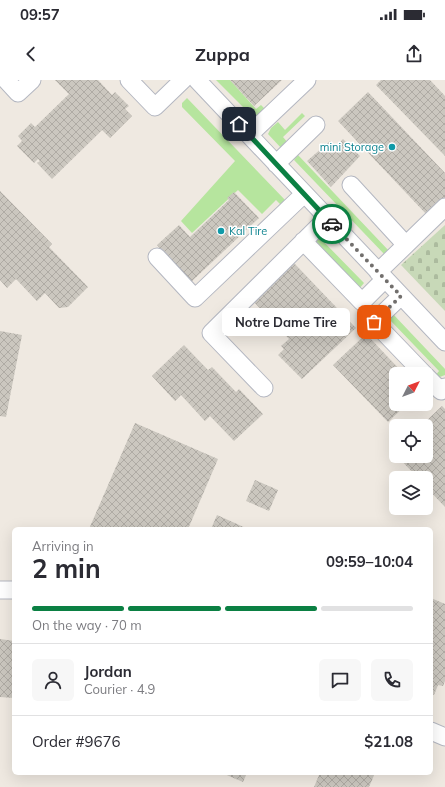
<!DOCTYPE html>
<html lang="en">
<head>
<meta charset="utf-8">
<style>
	body { margin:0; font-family:Mulish,sans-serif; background:#f7f7f7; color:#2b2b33; height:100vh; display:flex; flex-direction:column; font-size:15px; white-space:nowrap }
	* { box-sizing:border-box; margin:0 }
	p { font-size:13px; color:#7c7c81 }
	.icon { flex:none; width:22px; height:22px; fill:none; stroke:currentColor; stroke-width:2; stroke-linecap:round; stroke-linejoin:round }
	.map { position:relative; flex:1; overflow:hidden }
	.panel { position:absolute; left:12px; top:447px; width:421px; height:248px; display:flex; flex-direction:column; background:#fff; border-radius:6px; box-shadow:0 4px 16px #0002 }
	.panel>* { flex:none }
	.needle { width:26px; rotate:48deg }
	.buttons { position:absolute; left:389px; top:287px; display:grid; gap:8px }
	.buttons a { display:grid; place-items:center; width:44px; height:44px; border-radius:6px; background:#fff; box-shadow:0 4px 16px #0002; font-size:20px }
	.pin { position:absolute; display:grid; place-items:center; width:34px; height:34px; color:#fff; margin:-17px; border-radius:8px; box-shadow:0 2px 6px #0006 }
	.courier { position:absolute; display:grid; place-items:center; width:40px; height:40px; margin:-20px; border:3px solid #0b8043; border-radius:50%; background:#fff; color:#222; box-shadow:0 1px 5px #0007 }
	.bubble { position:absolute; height:28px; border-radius:6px; background:#fff; box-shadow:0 4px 16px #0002; font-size:13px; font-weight:700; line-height:28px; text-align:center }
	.head em { font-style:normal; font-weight:700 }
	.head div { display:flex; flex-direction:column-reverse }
	.head { display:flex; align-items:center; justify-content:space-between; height:68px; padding:0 20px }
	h1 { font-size:26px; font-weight:700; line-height:30px }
	.bar { display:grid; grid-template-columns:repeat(4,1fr); gap:6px 4px; align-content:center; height:48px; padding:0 20px }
	.bar i { height:5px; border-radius:3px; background:#e1e1e2 }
	.bar .active { background:#0b8043 }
	.bar p { grid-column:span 4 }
	.line { display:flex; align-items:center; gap:10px; padding:0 20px; border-top:1px solid #e1e1e2 }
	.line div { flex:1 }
	.round { display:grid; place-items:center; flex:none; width:42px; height:42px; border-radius:6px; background:#f7f7f7 }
	.status { display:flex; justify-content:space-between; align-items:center; height:28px; padding:0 20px; background:#fff; direction:ltr }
	.status svg { height:11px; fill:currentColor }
	header { display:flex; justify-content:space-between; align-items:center; height:52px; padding:0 20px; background:#fff; font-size:18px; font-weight:700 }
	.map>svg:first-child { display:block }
	.grass { fill:#b6e59e }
	.cemetery { fill:url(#cemetery-stones) }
	.building { fill:url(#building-cross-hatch) }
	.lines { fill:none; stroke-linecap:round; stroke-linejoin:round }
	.minor-casing { stroke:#b4b7c1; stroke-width:19 }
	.minor { stroke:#fff; stroke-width:17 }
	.done { stroke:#726f6d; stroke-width:4; stroke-dasharray:0 7.2 }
	.route { stroke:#0b8043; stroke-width:5 }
	.culture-dot { fill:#0f9aa8; stroke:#fff; stroke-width:1.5 }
	.labels { text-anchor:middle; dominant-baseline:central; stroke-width:3; stroke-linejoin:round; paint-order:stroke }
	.culture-label { font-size:11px; fill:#0d838f; stroke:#fff; text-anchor:end }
</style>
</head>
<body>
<div class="status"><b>09:57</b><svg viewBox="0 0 49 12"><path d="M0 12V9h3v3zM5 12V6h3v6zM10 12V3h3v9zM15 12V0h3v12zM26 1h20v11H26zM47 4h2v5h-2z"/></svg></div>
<header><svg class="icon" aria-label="back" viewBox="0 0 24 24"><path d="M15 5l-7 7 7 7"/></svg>Zuppa<svg class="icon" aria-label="share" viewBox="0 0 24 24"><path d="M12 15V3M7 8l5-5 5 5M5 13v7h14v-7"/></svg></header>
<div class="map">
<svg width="445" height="707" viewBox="0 0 445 707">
	<defs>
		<pattern id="cemetery-stones" width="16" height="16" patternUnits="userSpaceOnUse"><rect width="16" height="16" fill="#c8d9b8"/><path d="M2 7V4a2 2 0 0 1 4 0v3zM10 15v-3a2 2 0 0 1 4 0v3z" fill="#acbb9e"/></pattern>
		<pattern id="building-cross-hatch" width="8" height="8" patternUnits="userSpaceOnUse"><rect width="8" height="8" fill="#cbc7bf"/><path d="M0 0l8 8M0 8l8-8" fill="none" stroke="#afaba4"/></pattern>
	</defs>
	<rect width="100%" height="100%" fill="#efe9e1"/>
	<path class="grass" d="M216 0H230L256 29 261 25 266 30 257 41Z
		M187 18 286 121 281 125 276 120 262 134 238 110 192 153 181 141 235 81 182 27V23Z
		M302 33 305 36 283 57 288 63 282 69 268 54 271 48 278 42 285 50Z
		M298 75 390 172 386 176 294 80Z
		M320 158 364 203 358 210 314 164Z
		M392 233 445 289V295L437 298 435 296 439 291 389 239Z"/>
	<path class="cemetery" d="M445 145V231L401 185Z"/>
	<path class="building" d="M55 0H98L112 15 115 12 129 26 125 29 132 36 110 58 102 50 52 99 37 83 40 81 38 79 34 83 17 66 22 61 18 56 31 43 35 47 69 14Z
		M230 0H282L254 26Z
		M381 0H430L445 16V76L376 5Z
		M368 12 445 93V120L428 136 338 41Z
		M343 59 360 76 331 107 307 81 330 61 336 66Z
		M0 111 52 164 49 167 88 207 68 227 59 228 45 213 37 221 16 199 7 208 0 200Z
		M234 112 259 138 191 202 157 165 179 145 190 157 229 120 227 118Z
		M294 183 356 248 302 299 278 275 284 269 281 266 289 259 253 221Z
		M0 251 22 255 6 337 0 336Z
		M366 254 404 294H396V324H407L388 342 333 285Z
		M184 265 208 290 212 287 236 312 239 309 263 334 234 361 210 336 205 341 181 315 175 321 152 296Z
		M442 326 445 329V427L426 407V398H418L397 376H426V346H421Z
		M135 343 218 379 188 449H89Z
		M255 400 278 410 269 431 246 421Z
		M217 435 248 449H211Z
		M431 518 445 524V601L443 606 438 605 434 615 431 613Z
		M0 559 14 561V618L0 617Z
		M222 693H247L243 702Z
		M315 693H375L369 707H314L319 695Z"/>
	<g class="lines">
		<g class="minor-casing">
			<path id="minor" d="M6 0 18 13 32 0
				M129 0 155 27 183 0
				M197 0 445 262
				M249 55 307 0
				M276 84 316 45
				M351 105 406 165
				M303 161 362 222 385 199
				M157 177 195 218 304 114
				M378 192 445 127
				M401 216 374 242 424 294
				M426 296 441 311 445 307
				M264 308 211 253 327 138
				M0 510H14
				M431 651 445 657"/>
		</g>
		<use href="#minor" class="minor"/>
	</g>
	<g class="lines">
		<path class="done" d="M332 144 401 216 374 242"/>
		<path class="route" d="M239 44 332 144"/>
	</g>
	<g class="culture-dot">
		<circle cx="392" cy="67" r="4"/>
		<circle cx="221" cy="151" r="4"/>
	</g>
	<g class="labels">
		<g class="culture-label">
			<text x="384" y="67">mini Storage</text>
			<text x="229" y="151" text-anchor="start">Kal Tire</text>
		</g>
	</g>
</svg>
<div class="buttons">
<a><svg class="needle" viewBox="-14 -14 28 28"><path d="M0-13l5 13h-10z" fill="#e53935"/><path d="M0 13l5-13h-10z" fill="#7c7c81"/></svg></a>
<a><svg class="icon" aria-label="locate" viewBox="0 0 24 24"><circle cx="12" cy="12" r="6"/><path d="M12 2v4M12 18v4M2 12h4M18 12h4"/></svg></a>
<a><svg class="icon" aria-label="layers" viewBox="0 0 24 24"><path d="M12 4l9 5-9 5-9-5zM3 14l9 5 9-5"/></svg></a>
</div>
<div class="pin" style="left:374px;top:242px;background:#ea580c"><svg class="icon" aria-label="bag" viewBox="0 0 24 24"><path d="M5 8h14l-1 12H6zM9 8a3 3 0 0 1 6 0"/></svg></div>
<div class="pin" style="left:239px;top:44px;background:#1f2937"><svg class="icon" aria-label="home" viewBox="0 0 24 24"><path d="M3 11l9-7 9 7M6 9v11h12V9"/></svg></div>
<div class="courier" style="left:332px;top:144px"><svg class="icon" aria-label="car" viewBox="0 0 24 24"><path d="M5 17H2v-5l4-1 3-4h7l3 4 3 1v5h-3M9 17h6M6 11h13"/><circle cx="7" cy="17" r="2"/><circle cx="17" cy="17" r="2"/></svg></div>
<div class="bubble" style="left:222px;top:228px;width:128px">Notre Dame Tire</div>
<section class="panel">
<div class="head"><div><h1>2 min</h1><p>Arriving in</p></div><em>09:59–10:04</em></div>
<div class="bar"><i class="active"></i><i class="active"></i><i class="active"></i><i></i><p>On the way · 70 m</p></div>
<div class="line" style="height:72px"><a class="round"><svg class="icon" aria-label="person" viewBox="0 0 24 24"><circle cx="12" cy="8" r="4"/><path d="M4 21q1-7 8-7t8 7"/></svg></a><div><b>Jordan</b><p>Courier · 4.9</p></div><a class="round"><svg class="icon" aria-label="chat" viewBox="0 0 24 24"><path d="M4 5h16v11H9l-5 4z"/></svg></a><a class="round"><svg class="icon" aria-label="phone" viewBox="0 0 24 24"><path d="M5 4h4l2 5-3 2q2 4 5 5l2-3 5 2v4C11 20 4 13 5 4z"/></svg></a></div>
<div class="line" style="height:52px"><div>Order #9676</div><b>$21.08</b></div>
</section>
</div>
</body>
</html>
